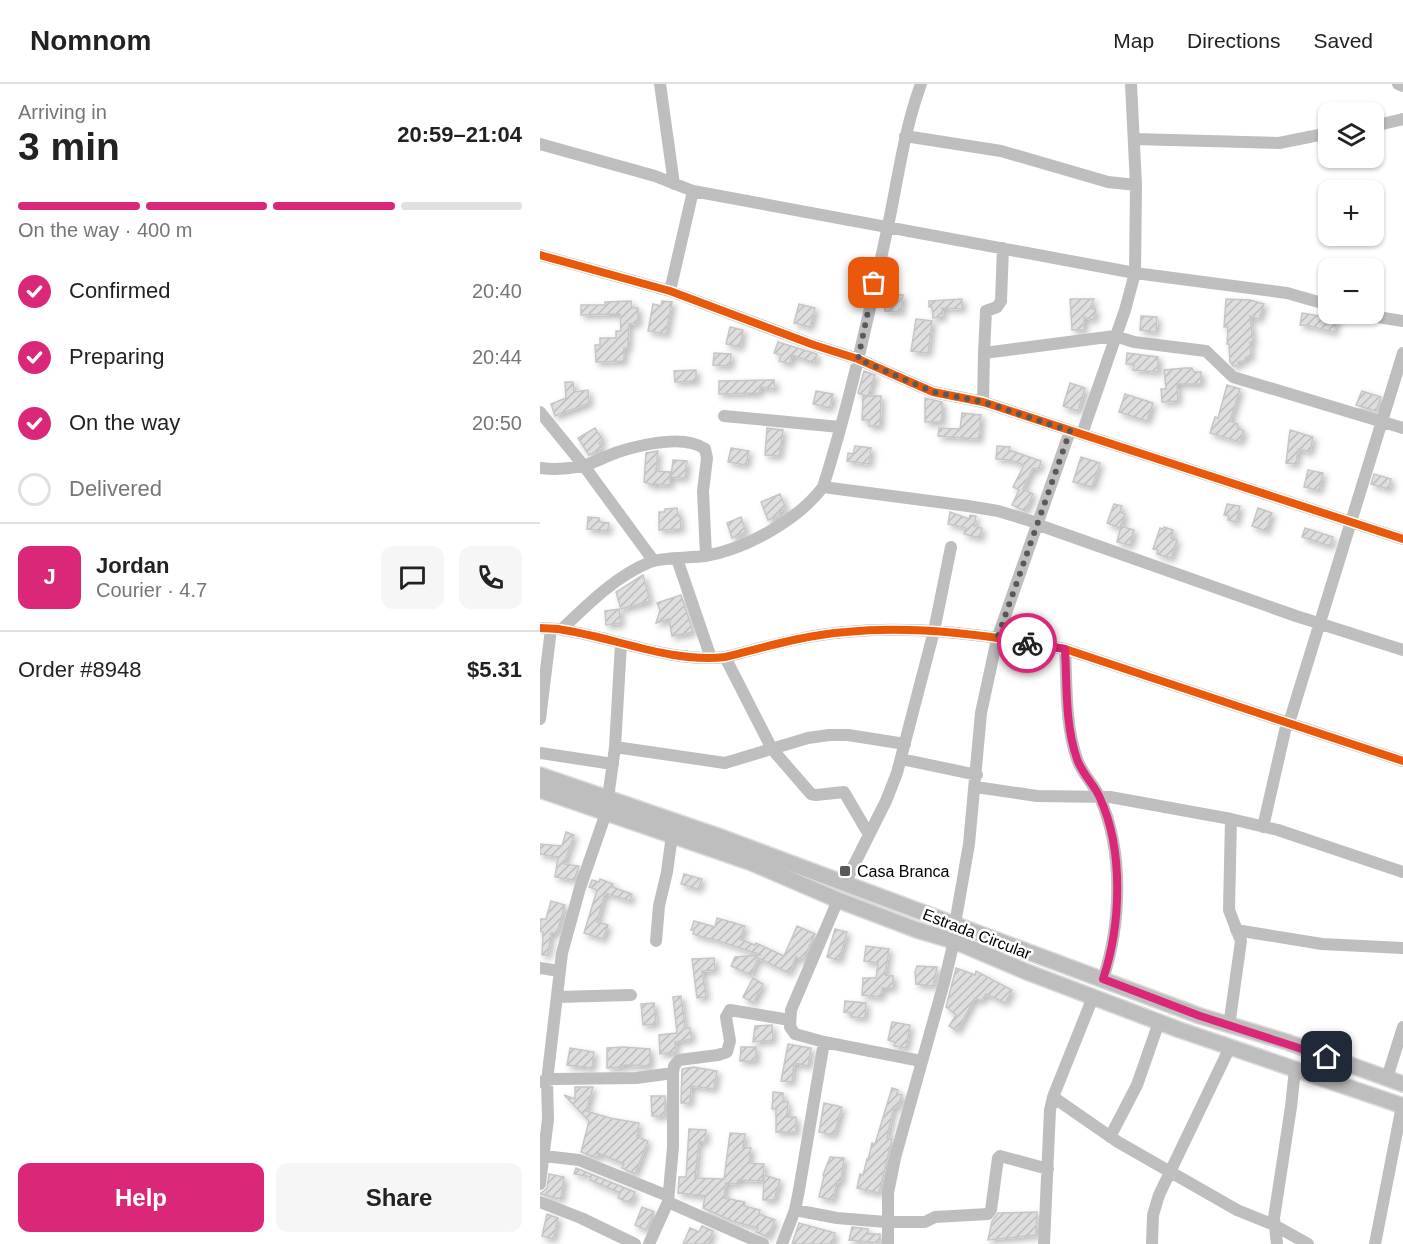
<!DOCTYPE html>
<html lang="en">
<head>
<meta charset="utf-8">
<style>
	body { margin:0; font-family:Arial,sans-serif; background:#f6f6f6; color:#222; height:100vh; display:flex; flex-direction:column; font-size:22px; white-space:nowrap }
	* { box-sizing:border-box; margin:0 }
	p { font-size:20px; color:#767676 }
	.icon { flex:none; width:33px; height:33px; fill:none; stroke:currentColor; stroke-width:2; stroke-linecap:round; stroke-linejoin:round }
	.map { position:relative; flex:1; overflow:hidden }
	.side { display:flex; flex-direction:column; background:#fff; width:540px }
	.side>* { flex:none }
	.controls { position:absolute; left:778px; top:18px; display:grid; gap:12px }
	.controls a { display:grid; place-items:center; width:66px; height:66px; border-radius:12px; background:#fff; box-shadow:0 2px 4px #0004; font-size:30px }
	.pin { position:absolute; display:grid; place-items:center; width:51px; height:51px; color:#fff; margin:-26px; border-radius:12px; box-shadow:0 3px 9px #0006 }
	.courier { position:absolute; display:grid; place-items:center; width:60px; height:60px; margin:-30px; border:4px solid #db2777; border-radius:50%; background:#fff; color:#222; box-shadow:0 2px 8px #0007 }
	.headline em { font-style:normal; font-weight:700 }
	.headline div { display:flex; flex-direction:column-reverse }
	.headline { display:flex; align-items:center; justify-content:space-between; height:102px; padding:0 18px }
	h1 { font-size:39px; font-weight:700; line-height:45px }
	.bar { display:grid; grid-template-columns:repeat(4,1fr); gap:9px 6px; align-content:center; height:72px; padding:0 18px }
	.bar i { height:8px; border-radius:4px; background:#e0e0e0 }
	.bar .active { background:#db2777 }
	.bar p { grid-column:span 4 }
	.line { display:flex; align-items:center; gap:15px; padding:0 18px; border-top:2px solid #e0e0e0 }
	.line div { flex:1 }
	.round { display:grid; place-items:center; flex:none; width:63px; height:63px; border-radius:12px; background:#f6f6f6 }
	ol { padding:0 18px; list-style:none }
	li { display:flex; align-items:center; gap:18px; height:66px }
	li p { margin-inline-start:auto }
	li .icon { padding:6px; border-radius:50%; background:#db2777; color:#fff; stroke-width:4 }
	li:last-child { color:#767676 }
	li i { width:33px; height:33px; border:3px solid #e0e0e0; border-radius:50% }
	.button { display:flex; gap:12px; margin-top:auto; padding:12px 18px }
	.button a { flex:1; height:69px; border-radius:12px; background:#db2777; color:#fff; font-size:24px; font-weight:700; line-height:69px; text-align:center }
	.button a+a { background:#f6f6f6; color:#222 }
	header { display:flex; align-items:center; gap:36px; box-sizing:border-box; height:84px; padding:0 30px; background:#fff; border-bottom:2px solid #e0e0e0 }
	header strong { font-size:28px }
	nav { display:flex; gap:33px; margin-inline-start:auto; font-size:21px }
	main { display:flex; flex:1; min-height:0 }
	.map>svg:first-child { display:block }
	.building { fill:url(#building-hatch); stroke:#c6c6c6; stroke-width:1.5; filter:url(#shadow) }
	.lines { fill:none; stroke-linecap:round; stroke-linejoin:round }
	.major-casing { stroke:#dbdbdb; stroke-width:18 }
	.minor { stroke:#bebebe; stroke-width:12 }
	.major { stroke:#bebebe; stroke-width:15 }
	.cycleway-casing { stroke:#fff; stroke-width:11 }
	.cycleway { stroke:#e8590c; stroke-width:8 }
	.done { stroke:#595959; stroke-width:6; stroke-dasharray:0 10.8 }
	.route { stroke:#db2777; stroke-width:8 }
	.poi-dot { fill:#595959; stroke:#fff; stroke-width:2 }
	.labels { text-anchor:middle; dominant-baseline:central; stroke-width:5; stroke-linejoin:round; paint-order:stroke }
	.poi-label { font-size:16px; fill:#000; stroke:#fff; text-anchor:start }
	.street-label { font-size:16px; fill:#000; stroke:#fff }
</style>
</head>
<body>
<header>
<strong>Nomnom</strong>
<nav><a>Map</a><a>Directions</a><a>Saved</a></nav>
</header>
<main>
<section class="side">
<div class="headline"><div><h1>3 min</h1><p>Arriving in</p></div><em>20:59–21:04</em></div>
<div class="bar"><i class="active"></i><i class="active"></i><i class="active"></i><i></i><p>On the way · 400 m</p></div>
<ol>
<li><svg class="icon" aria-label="check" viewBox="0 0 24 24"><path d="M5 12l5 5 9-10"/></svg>Confirmed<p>20:40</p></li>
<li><svg class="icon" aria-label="check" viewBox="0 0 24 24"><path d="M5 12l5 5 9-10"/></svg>Preparing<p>20:44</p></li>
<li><svg class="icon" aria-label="check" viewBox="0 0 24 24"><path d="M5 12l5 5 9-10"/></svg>On the way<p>20:50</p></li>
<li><i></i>Delivered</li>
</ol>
<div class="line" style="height:108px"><b class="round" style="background:#db2777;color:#fff">J</b><div><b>Jordan</b><p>Courier · 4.7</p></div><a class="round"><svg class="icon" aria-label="chat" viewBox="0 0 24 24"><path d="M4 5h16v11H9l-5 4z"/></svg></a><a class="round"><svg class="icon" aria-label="phone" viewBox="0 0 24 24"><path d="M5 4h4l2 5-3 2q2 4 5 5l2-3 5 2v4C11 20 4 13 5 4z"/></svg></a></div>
<div class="line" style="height:78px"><div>Order #8948</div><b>$5.31</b></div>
<div class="button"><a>Help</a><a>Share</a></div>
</section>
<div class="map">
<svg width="863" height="1160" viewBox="0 0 863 1160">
	<defs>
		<pattern id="building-hatch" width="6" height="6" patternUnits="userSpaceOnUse" patternTransform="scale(1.5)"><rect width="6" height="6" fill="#dedede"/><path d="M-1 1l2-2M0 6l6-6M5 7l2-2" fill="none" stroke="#bdbdbd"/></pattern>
		<filter id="shadow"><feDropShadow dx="3.5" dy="3.5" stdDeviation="3" flood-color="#0004"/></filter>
	</defs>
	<rect width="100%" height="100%" fill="#fff"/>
	<path class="building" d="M344 210 363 211 361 228 345 227Z
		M422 215V225L402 224 403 233 393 234 392 223H389V217Z
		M530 215H554L550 224 556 226 553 236 544 233V246H532Z
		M686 215 710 216 724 220 719 235 710 232 713 258H710L711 273H706L704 277 698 278V281L693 282 690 278 689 260H687L688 243H684Z
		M91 217 92 224H98V239L89 240 88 264H84V277L56 278 55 261H60V254H76V247H81L80 230 41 231V221H65V218Z
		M122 217 132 218 126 250 108 247 113 220 121 222Z
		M259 220 275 224 270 243 254 239Z
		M762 229 797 235 794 248 770 242 760 241Z
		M601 232 617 233 616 248 600 246Z
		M376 235 392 237 388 269 371 267Z
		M190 243 203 246 200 263 186 260Z
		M238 258 277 270 275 279 252 271 250 280 239 277 241 271 234 269Z
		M174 269 191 270 190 282 173 281Z
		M587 269 618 273V288L593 286 594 280H586Z
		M645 284H652L654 288H661V300H637L638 317 622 318 621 305H626L624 286Z
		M156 286V297L135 298 134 287Z
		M324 287 335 291 328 312H341L340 342H329V336H322L323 312H326L318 309Z
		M234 296 235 305 221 303 219 309 179 310V297Z
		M25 298H33L34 308 48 306 49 319 15 332 11 320 26 314Z
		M530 299 545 304 538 327 523 322Z
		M687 301 700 305 690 337 698 340 697 343 704 347 700 358 670 349 675 333 678 334Z
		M276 307 293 310 290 324 273 320Z
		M822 307 841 313 836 327 816 321Z
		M585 310 613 319 607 337 579 328Z
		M385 314 402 318V338H385Z
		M422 329 441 331 439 355 398 352 399 344 420 345Z
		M55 344 63 356 59 359 63 365 49 371 38 354Z
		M227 344 243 346 239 372 225 371Z
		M750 346 773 353 770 368 758 365 756 380 746 379Z
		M315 362 331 364 329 380 307 377 308 369 313 370Z
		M457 362 470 363 469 366 501 377 499 385 493 384 483 405 493 410 485 427 472 421 479 406 473 403 484 381 470 376 456 375Z
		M191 364 209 367 206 381 188 378Z
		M118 367 116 387 130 388V401L115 400V402L104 398 106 369Z
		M541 373 560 379 552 403 533 398Z
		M133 376 147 377 145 394 131 393Z
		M768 386 783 389 779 406 764 403Z
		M834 390 851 395 849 405 831 400Z
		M240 410 246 425 238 428 239 432 228 436 221 418Z
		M574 420 582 422 580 428 585 430 580 444 567 439Z
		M687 420 700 422 696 438 688 436 689 432 684 431Z
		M137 424 138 432H140L141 445 119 446V428H124L125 425Z
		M718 424 732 429 726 447 712 442Z
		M410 428 429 435 430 431 436 432 434 442 442 444 440 454 424 450 426 444 408 440Z
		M48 433 59 434 60 438 69 439 68 447 47 445Z
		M201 433 206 448 192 454 187 439Z
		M581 442 594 446 590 461 577 458Z
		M624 443 633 446 631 454 637 456 631 474 617 470 618 466 613 465 620 444 623 445Z
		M765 444 793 453 790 462 762 453Z
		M103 491 110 517 81 525 76 508Z
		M141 511 153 548 132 552 129 535 116 539 120 526 117 519Z
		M79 525 81 539 66 541 65 527Z
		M26 748 34 751 24 780 39 782 34 796 15 793 18 773 0 770V760L22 762Z
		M144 790 162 795 158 805 141 800Z
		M60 795 73 800 72 803 92 810 90 817 65 809 57 838 68 841 63 855 44 849 57 806 49 803 52 796 59 798Z
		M11 817 25 821 17 849H11L8 871H2L3 848 0 847V835H6Z
		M177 834 205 842 200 855 215 861 216 859 244 872 257 842 275 850 263 876 256 873 249 889 218 874 211 891 191 882 195 873 221 871 170 854 169 855 153 850 154 846H151L154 837 175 843Z
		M295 845 307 848 299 876 287 873Z
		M326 862 349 865 345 891 353 892V904H342L341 913 322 911 323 894H336L338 879 324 877Z
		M174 874 175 886 162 887 166 913 157 914 152 875Z
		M377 882 397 883 393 902 376 900 375 888Z
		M416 884 435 891 436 887 472 906 465 919 446 910 441 917 435 914 417 947 409 942 416 931 406 923Z
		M213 894 223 900 213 919 203 913Z
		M141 912 145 944H150L152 955 135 958 136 968 120 970 119 951 137 949 133 913Z
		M305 917 326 919 325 934 311 933V929L304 928Z
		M114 919 116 940 103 941 101 920Z
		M352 938 370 941 366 964 354 962 355 958 348 956Z
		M232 941 233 956 213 958 215 942Z
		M248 960 271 964 268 982 254 979 252 998 241 997Z
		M83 963 110 965V982L83 981V983L67 984V964Z
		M201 963H216V977H200Z
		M30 964 54 968 52 984 27 981Z
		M153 983 177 987 174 1005 151 1002 150 1019H141L142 985Z
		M35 1003H53L46 1027 70 1034 99 1039 97 1053 108 1057 95 1090 82 1084 84 1080 58 1069 57 1074 41 1068 49 1037 24 1011 35 1015Z
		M352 1004 358 1006 357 1010 362 1011 358 1023 354 1022 347 1054 352 1055 339 1109 317 1104 320 1090 323 1091 327 1075 328 1076 332 1059 335 1060Z
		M233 1008 243 1009V1018H248L247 1033H256V1048H236V1025H232Z
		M111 1012H125V1032H112Z
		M284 1019 302 1023 294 1051 279 1048Z
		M149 1045 166 1046 165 1058 159 1057 155 1094 184 1095 190 1049 205 1050 203 1063 211 1064 209 1079 224 1080 223 1097 198 1096V1100L186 1099 184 1114 205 1118 204 1122 220 1126 219 1130 235 1136 228 1153 216 1148 218 1144 192 1137 163 1124 165 1112 138 1109 139 1093H146Z
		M290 1073 304 1074 301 1098 297 1097 293 1116 279 1113 284 1092 283 1091Z
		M36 1084 95 1108 91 1119 78 1114 80 1109 50 1096 51 1093 34 1090Z
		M9 1090 24 1093 21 1115 0 1110 7 1104Z
		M224 1091 240 1096 234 1116H223Z
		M102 1123 114 1128 106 1146 95 1141Z
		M497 1128 496 1151 448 1156 452 1137 458 1129Z
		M7 1130 18 1134 13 1155 2 1152Z
		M259 1139 295 1149 292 1160H252Z
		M162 1142 173 1147 168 1160H143L150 1144 159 1148Z
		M312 1143 328 1145V1150H340V1159L309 1156Z"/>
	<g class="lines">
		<g class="major-casing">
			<path id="major" d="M0 691 178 752 660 932 747 958 863 1000
				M0 706 212 779 298 816 377 846 414 857 487 888 640 946 863 1022"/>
		</g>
		<path class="minor" d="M120 0 134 100
			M858 0 863 2
			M834 42 863 35
			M365 52 461 67 568 98 596 101
			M594 55 739 59 789 49
			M0 60 115 92 153 107 595 189 747 209 789 221
			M0 171 130 207 274 261 318 275 393 308 443 318 863 455
			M130 207 153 107
			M819 230 863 237
			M444 269 446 227 457 223 461 217 463 164
			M443 318 444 269 575 252 594 258 666 267 693 293 863 344
			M0 328 44 382 113 476
			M184 332 300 343
			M542 350 585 226 595 189 596 101 591 0
			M0 384C14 386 29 385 42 382 55 379 66 372 78 368 101 361 144 350 165 365L167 374 163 407 166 472
			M283 403 428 422 458 427 491 437 496 440 756 532 863 566
			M137 475 171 574
			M0 544C8 545 16 544 23 546 77 554 130 579 185 573 225 563 265 551 306 548 379 541 454 552 525 565L863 677
			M22 545C48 520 76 492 110 478 121 473 151 474 165 472 206 465 258 436 283 403 310 318 329 230 348 142 358 95 364 46 381 0
			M525 565C527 601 525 641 537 675 542 690 554 700 560 714 584 768 581 840 563 895
			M185 573 232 665 271 710 276 711 304 708 328 749
			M0 635 11 545
			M749 639 863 269
			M75 663 185 679 268 654 289 651H308L365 660
			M0 669 73 680
			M361 675 437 691
			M436 703 497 712 570 713 691 735 738 746 863 788
			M68 714 75 663 81 560
			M723 743 747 638
			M305 799 346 717 357 689 394 547 411 463
			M298 816 251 926 250 943 255 950 284 958 381 977
			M415 840 429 760 441 629 457 555 530 347
			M696 846 782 860 863 864
			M116 857 119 822 127 788 132 751
			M0 884 19 887
			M17 913 91 911
			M689 942 701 857 689 826 691 735
			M847 994 863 943
			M0 998 13 995 96 994 133 989 134 982 139 976 178 971 187 968 190 957 186 933 190 926 250 936
			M513 1013 578 1058 697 1126 734 1141 768 1160
			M570 1053 597 1001 619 938
			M4 1072 39 1076 128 1112
			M0 1100 8 1035 7 997 22 869 40 804 66 729
			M0 1118 41 1134 95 1160
			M128 1118 223 1160
			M255 1126 297 1134 346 1138H385L395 1133 448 1130 451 1126 458 1074 460 1072 508 1085
			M109 1160 128 1118 133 1063V989
			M242 1160 255 1126 259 1106 284 958
			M348 1160V1109L355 1074 404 899 414 857
			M504 1160 510 1026 513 1013 553 913
			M612 1160 613 1131 619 1111 690 963
			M737 1160 734 1134 751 1023 755 985
			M835 1160 862 1022"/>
		<use href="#major" class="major"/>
		<g class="cycleway-casing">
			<path id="cycleway" d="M0 171 130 207 274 261 318 275 393 308 443 318 863 455
				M0 544C8 545 16 544 23 546 77 554 130 579 185 573 225 563 265 551 306 548 379 541 454 552 525 565L863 677"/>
		</g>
		<use href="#cycleway" class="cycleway"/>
	</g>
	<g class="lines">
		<path class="done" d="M334 199 318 275 393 308 443 318 530 347 457 555 487 559"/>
		<path class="route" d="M487 559 525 565C527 601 525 641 537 675 542 690 554 700 560 714 584 767 581 841 563 895L660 932 787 973"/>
	</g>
	<rect class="poi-dot" x="299" y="781" width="12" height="12" rx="3"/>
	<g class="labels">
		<g class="poi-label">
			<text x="317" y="787">Casa Branca</text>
		</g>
		<g class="street-label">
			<text transform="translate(437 850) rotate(21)">Estrada Circular</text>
		</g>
	</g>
</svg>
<div class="controls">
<a><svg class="icon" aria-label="layers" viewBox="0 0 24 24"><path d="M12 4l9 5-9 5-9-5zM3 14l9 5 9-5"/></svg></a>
<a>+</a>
<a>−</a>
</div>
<div class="pin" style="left:334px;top:199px;background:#ea580c"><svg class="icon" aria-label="bag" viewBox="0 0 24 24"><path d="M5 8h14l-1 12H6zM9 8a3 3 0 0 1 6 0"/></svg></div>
<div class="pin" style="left:787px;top:973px;background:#1f2937"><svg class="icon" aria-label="home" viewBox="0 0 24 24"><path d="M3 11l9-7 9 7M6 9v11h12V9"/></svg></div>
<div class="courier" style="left:487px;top:559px"><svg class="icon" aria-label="bike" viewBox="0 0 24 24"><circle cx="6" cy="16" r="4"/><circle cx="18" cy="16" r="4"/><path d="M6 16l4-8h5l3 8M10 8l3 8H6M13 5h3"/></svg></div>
</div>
</main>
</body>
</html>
